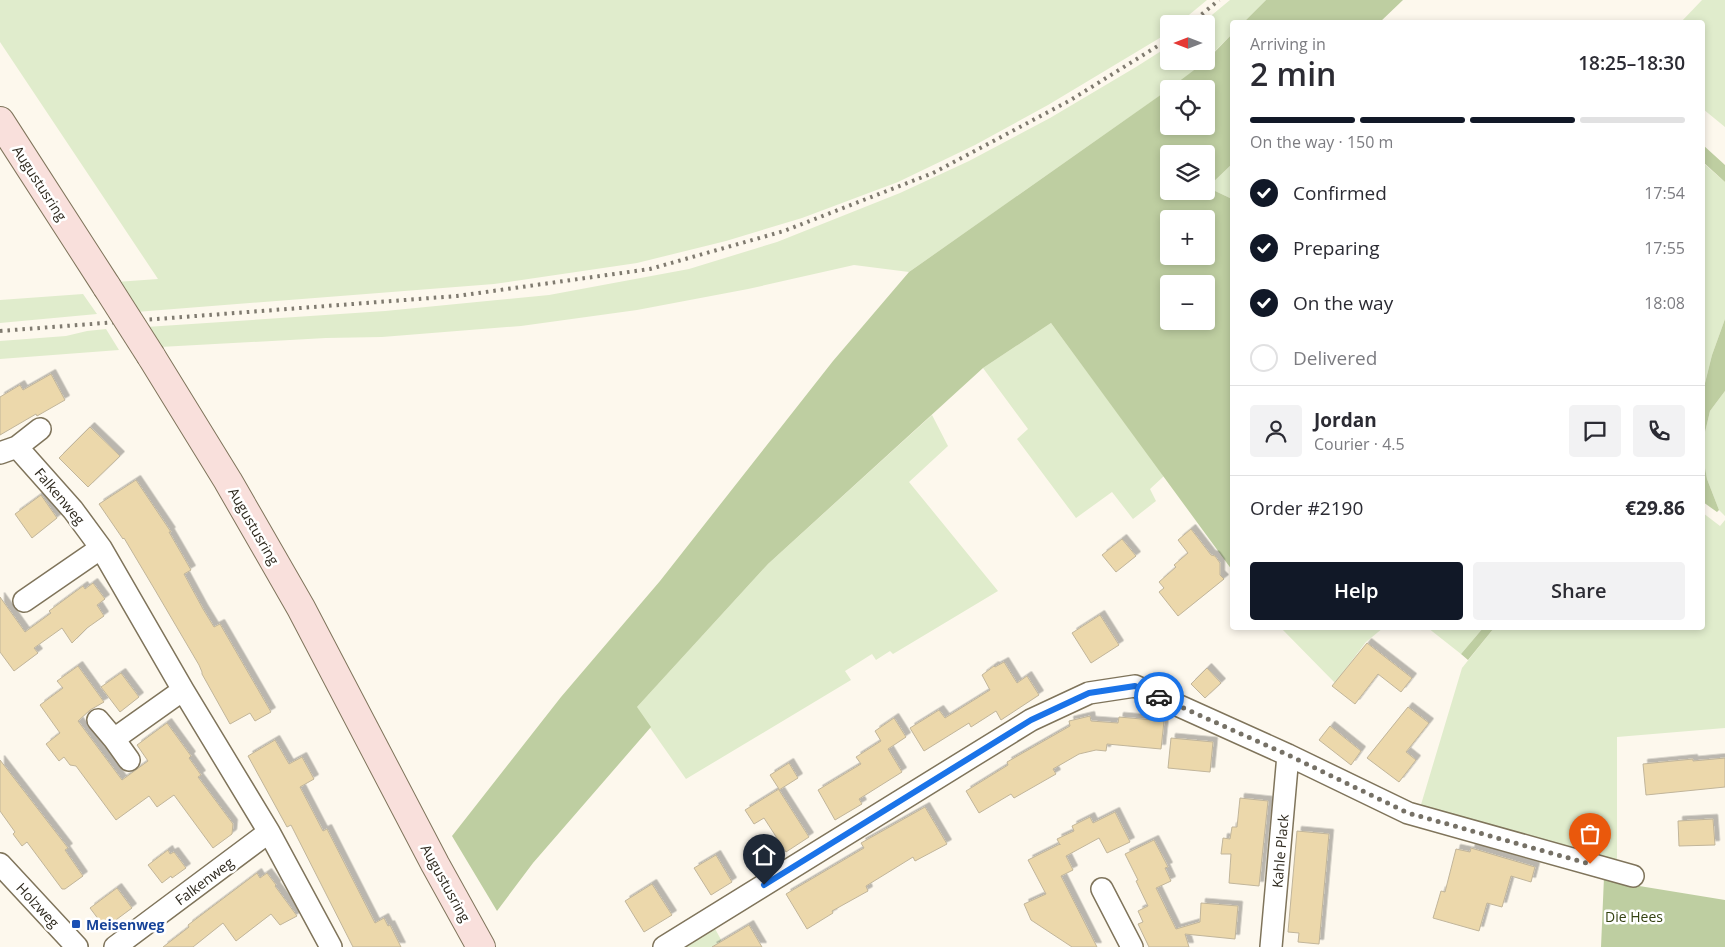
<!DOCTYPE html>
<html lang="en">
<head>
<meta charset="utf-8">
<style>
	body { margin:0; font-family:"Open Sans",sans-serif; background:#f2f2f3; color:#2b2b33; height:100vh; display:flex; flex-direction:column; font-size:19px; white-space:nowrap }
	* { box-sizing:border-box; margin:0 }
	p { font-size:16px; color:#7c7c81 }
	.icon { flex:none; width:28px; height:28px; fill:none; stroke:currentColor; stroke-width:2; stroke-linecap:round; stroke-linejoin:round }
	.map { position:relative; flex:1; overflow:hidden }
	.details { position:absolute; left:1230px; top:20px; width:475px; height:610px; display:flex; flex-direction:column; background:#fff; border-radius:5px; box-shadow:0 2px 8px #0003 }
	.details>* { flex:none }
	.needle { width:32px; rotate:270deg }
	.tools { position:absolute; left:1160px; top:15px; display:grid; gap:10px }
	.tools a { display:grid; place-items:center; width:55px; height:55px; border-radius:5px; background:#fff; box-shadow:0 2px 8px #0003; font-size:25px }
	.pin { position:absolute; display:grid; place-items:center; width:42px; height:42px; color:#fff; margin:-51px -21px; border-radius:50% 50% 50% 0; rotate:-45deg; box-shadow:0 0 5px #0007 }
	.pin .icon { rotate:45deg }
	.courier { position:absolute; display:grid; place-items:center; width:50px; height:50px; margin:-25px; border:4px solid #1a73e8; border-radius:50%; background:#fff; color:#222; box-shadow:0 1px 6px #0007 }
	.head em { font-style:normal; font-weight:600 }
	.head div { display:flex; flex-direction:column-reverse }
	.head { display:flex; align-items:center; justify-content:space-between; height:85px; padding:0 20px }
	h1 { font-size:32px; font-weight:600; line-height:38px }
	.bar { display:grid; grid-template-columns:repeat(4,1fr); gap:8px 5px; align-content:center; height:60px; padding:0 20px }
	.bar i { height:6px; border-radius:4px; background:#e1e1e2 }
	.bar .current { background:#111827 }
	.bar p { grid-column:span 4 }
	.line { display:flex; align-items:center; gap:12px; padding:0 20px; border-top:1px solid #e1e1e2 }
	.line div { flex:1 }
	.round { display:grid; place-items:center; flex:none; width:52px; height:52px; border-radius:5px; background:#f2f2f3 }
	ol { padding:0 20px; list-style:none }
	li { display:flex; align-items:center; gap:15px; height:55px }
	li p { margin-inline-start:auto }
	li .icon { padding:5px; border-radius:50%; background:#111827; color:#fff; stroke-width:4 }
	li:last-child { color:#7c7c81 }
	li i { width:28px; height:28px; border:2px solid #e1e1e2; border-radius:50% }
	.primary-button { display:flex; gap:10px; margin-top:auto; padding:10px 20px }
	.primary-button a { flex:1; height:58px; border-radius:5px; background:#111827; color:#fff; font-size:20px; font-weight:600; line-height:58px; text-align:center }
	.primary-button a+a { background:#f2f2f3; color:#2b2b33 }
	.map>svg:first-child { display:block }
	.green { fill:#e0eccc }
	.forest { fill:#becea1; fill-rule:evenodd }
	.building { fill:#ecd8ab; stroke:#c1b59a; filter:url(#shadow) }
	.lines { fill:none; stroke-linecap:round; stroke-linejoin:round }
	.minor-casing { stroke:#7f745b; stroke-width:24 }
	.secondary-casing { stroke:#7f745b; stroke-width:30 }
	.minor { stroke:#fff; stroke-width:21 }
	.secondary { stroke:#f9e0dc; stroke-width:28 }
	.rail { stroke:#807b70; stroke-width:4; stroke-dasharray:2.5 5; stroke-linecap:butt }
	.secondary-bridge-casing { stroke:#7f745b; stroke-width:30; stroke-linecap:butt }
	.secondary-bridge { stroke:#f9e0dc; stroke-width:28 }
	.done { stroke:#767166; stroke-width:5; stroke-dasharray:0 9 }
	.route { stroke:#1a73e8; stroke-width:6 }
	.transit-dot { fill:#1a4fb4; stroke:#fff; stroke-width:2 }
	.labels { text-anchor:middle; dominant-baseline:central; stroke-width:5; stroke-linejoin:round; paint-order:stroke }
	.street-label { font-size:14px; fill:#2e291e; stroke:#fff }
	.park-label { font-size:14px; fill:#344211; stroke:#fff }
	.transit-label { font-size:14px; font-weight:bold; fill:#164399; stroke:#fff; text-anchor:start }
</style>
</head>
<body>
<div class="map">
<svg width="1725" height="947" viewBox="0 0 1725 947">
	<defs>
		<filter id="shadow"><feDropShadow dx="4.5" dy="-4.5" stdDeviation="0" flood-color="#0004"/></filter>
	</defs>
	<rect width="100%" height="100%" fill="#fdf8ed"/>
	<path class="green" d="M0 0H1207L1178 24H1169V31L1163 36 1048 105 975 145 898 182 802 218 726 241 637 263 494 284 136 312 116 282 158 279 0 42Z
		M1230 0H1266L1244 22H1232V34L1206 60V24H1201Z
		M1702 0H1725V127L1703 109 1702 22H1681Z
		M1169 46V61H1204L1195 71 909 272 854 265 748 289 637 310 521 326 382 337 326 338 160 347 146 327 385 311 549 295 689 269 777 242 900 193 969 161 1050 118 1136 67Z
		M1702 162 1725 182V319L1712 355 1703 391Z
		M1232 164V199L1213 190 1206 189Z
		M83 294 97 314 0 323V300Z
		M1051 323 1164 476 1150 489 1156 501 1133 519 1112 492 1076 518 1017 439 1028 429 983 368Z
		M106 329 119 350 0 359V341L66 336 87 331Z
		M1725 391V516L1719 510 1707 479 1703 456V441L1710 411Z
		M932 415 948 446 909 482 998 591 893 654 890 651 876 660 872 654 845 671 851 680 686 779 636 708 768 564Z
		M1703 513 1720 526 1725 520V728L1617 737V862L1420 808 1462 668 1494 628H1702Z
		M1281 628H1383L1366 642 1335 683Z
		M1428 628H1483L1461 654Z
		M713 925 725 947H679Z"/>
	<path class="forest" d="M1266 0H1403L1380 22H1244Z
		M1232 34V164L1206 189V154H1169V191H1206V189L1213 190 1232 199V570L1051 323 983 368 768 564 637 707 651 727 533 863 497 911 452 836 561 697 660 581 833 361 909 272 1169 89V126H1206V89H1169L1206 61ZM1169 219H1206V256H1169ZM1169 284H1206V321H1169Z
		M1703 145 1725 165V182L1703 162Z
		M1725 319V391L1710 411 1703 441V391L1712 355Z
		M1703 456 1707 479 1719 510 1717 512 1703 502Z
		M1483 628H1494L1468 660 1461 654Z
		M1604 877 1627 884 1725 900V947H1601Z"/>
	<path class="building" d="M51 374 65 400 37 416 36 414 0 435V397L20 385 23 390Z
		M90 427 120 456 88 487 59 458Z
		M136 480 171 532H169L191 570 184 574 203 609 214 627 220 624 271 712 255 721 250 713 230 724 202 674V672L199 665 155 590 124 538 123 539 99 504Z
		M41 495 57 518 32 538 15 514Z
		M1191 529 1211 555 1215 556 1220 563V575L1224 579 1178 616 1159 592 1164 588 1159 582 1176 567 1174 565 1188 553 1178 540Z
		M1122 539 1136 556 1116 572 1102 555Z
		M93 583 105 599 97 605 104 616 87 628 72 643 62 628 34 648 38 653 14 671 0 652V597L25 632 51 613 49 611 83 586 85 589Z
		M1100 615 1119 645 1091 663 1072 633Z
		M1367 643 1412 678 1401 692 1378 674 1355 704 1332 686Z
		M1004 662 1017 683 1027 676 1039 695 1001 720 996 711 971 727 969 723 924 751 910 728 939 710 945 718 990 690 982 675 994 666 995 667Z
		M78 666 104 702 90 710 78 721 122 780 148 761 137 745 167 723 191 756 189 758 201 775 198 777 233 824 232 834 213 848 174 795 157 807 149 796 116 820 76 766 70 765 64 757 59 761 46 744 60 733 40 705 63 688 57 681Z
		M1207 668 1221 683 1205 698 1191 684Z
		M121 673 139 697 120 712 101 687Z
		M1408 707 1429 723 1406 752 1416 760 1399 782 1367 758Z
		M1090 716 1091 721 1118 723 1119 717 1164 721 1161 749 1107 744 1106 751 1096 750 1079 754 1053 769 1056 774 1014 798 1011 794 979 813 966 791 1008 765 1007 762 1070 726 1069 721Z
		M894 718 906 737 888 749 902 772 859 799 862 804 835 820 818 790 861 764 856 757 881 741 875 731Z
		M1330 726 1361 751 1351 765 1319 740Z
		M1171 738 1213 742 1210 772 1168 768Z
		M275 740 289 764 302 757 314 779 300 787 323 831 327 829 375 923 384 918 388 926 390 925 401 947H353L291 825 287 827 248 756Z
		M1725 758V787L1646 795 1643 764 1693 759V761Z
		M0 760 68 848 65 850 83 876 65 889H62L27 842 22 846 13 834 15 832 0 811Z
		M789 763 798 778 779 790 809 837 786 852 764 818 754 824 745 810 779 789 770 775Z
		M1240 798 1268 801 1259 886 1229 883 1231 854H1221L1223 838 1230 839 1232 827H1237Z
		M925 807 947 844 915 861 913 857 866 886 868 891 832 911 833 913 807 929 786 894 864 848 861 843Z
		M1115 812 1130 842 1107 853 1099 838 1066 856 1073 870 1061 876 1097 947H1072L1031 920 1024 904 1046 894 1028 860 1060 844V845L1057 839 1074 831 1072 826 1090 817 1093 823Z
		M1713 819 1715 845 1679 846 1678 821Z
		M1297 831 1329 834 1319 944 1298 942 1299 933 1288 932Z
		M1154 840 1168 867 1165 868 1171 881 1156 888 1176 929 1200 922 1201 903 1238 906 1235 939 1185 934 1189 947H1149L1138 924 1143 922 1138 911 1148 906 1136 881 1138 880 1125 854Z
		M1471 848 1535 867 1531 882 1511 876 1502 907 1487 903 1479 931 1433 918 1441 891 1445 892 1456 849 1470 852Z
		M168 850 170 854 174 852 186 868 172 878 171 876 162 883 148 865Z
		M716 855 732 882 711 895 694 868Z
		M257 873 260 878 267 873 276 885 275 886 297 916 280 925 271 914 236 941 223 923 193 947H163L189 927 188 925Z
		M652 884 672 915 644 932 625 901Z
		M117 888 132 908 105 928 90 908Z
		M749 925 762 947H712Z"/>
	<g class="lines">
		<g class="minor-casing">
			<path id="minor" d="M40 429 17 447 73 510 101 548 183 690 269 832 331 947
				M0 453 17 447
				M24 601 101 548
				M98 720 114 739 129 760
				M114 739 183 690
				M0 864 77 947
				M1102 889 1132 947
				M115 947 269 832
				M664 947 1031 720 1089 693 1135 686 1288 755 1408 813 1633 876
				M1271 947 1288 755"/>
		</g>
		<g class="secondary-casing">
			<path id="secondary" d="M0 121 107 287
				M151 356 228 481 301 608 435 864 481 947"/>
		</g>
		<use href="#minor" class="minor"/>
		<use href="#secondary" class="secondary"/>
		<path class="rail" d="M1190 24 1219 0
			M0 331 457 296 650 269 784 231 933 173 1069 101 1169 39"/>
		<g class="secondary-bridge-casing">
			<path id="secondary-bridge" d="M107 287 151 356"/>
		</g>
		<use href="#secondary-bridge" class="secondary-bridge"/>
	</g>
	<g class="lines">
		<path class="done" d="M1159 697 1288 755 1408 813 1590 864"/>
		<path class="route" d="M764 885 1031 720 1089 693 1135 686 1159 697"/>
	</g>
	<rect class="transit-dot" x="71" y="919" width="10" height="10" rx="2.5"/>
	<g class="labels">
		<g class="street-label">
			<text transform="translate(40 183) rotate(57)">Augustusring</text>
			<text transform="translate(60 496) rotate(50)">Falkenweg</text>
			<text transform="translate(254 526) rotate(60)">Augustusring</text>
			<text transform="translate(1280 851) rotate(-85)">Kahle Plack</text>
			<text transform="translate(204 881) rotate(-37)">Falkenweg</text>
			<text transform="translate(446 883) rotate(61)">Augustusring</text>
			<text transform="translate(38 905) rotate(47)">Holzweg</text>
		</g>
		<g class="park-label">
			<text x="1634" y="916">Die Hees</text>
		</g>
		<g class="transit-label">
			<text x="86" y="924">Meisenweg</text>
		</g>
	</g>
</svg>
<div class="tools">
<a><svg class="needle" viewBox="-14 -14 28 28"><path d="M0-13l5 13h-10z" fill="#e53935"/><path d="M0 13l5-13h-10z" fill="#7c7c81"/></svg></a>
<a><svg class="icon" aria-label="locate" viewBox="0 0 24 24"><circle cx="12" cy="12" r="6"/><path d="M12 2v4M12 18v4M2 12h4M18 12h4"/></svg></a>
<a><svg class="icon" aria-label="layers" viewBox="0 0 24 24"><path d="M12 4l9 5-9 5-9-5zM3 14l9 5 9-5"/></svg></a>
<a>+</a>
<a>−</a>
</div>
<div class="pin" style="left:1590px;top:864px;background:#ea580c"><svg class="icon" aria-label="bag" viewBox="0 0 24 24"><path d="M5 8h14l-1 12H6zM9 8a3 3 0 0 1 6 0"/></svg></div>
<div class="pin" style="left:764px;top:885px;background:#1f2937"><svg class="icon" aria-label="home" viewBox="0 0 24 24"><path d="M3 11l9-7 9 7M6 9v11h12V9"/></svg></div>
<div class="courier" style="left:1159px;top:697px"><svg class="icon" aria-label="car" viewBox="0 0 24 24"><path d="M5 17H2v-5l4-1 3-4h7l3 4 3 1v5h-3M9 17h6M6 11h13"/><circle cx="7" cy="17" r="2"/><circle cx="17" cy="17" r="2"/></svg></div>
<section class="details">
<div class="head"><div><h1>2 min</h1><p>Arriving in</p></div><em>18:25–18:30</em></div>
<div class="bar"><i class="current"></i><i class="current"></i><i class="current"></i><i></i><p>On the way · 150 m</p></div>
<ol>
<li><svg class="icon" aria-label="check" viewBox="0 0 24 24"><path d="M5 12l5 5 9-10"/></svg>Confirmed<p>17:54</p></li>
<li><svg class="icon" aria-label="check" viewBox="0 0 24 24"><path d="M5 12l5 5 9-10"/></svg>Preparing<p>17:55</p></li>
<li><svg class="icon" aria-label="check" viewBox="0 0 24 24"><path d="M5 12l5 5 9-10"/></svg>On the way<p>18:08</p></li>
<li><i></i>Delivered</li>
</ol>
<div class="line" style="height:90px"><a class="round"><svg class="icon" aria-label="person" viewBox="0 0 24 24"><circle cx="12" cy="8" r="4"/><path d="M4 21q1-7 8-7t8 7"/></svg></a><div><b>Jordan</b><p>Courier · 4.5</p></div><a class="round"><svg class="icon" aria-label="chat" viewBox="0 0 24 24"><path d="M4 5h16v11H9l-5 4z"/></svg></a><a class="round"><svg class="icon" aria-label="phone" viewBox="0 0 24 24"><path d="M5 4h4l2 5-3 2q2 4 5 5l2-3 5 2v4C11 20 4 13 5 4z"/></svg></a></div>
<div class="line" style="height:65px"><div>Order #2190</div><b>€29.86</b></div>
<div class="primary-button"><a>Help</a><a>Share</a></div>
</section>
</div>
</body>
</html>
